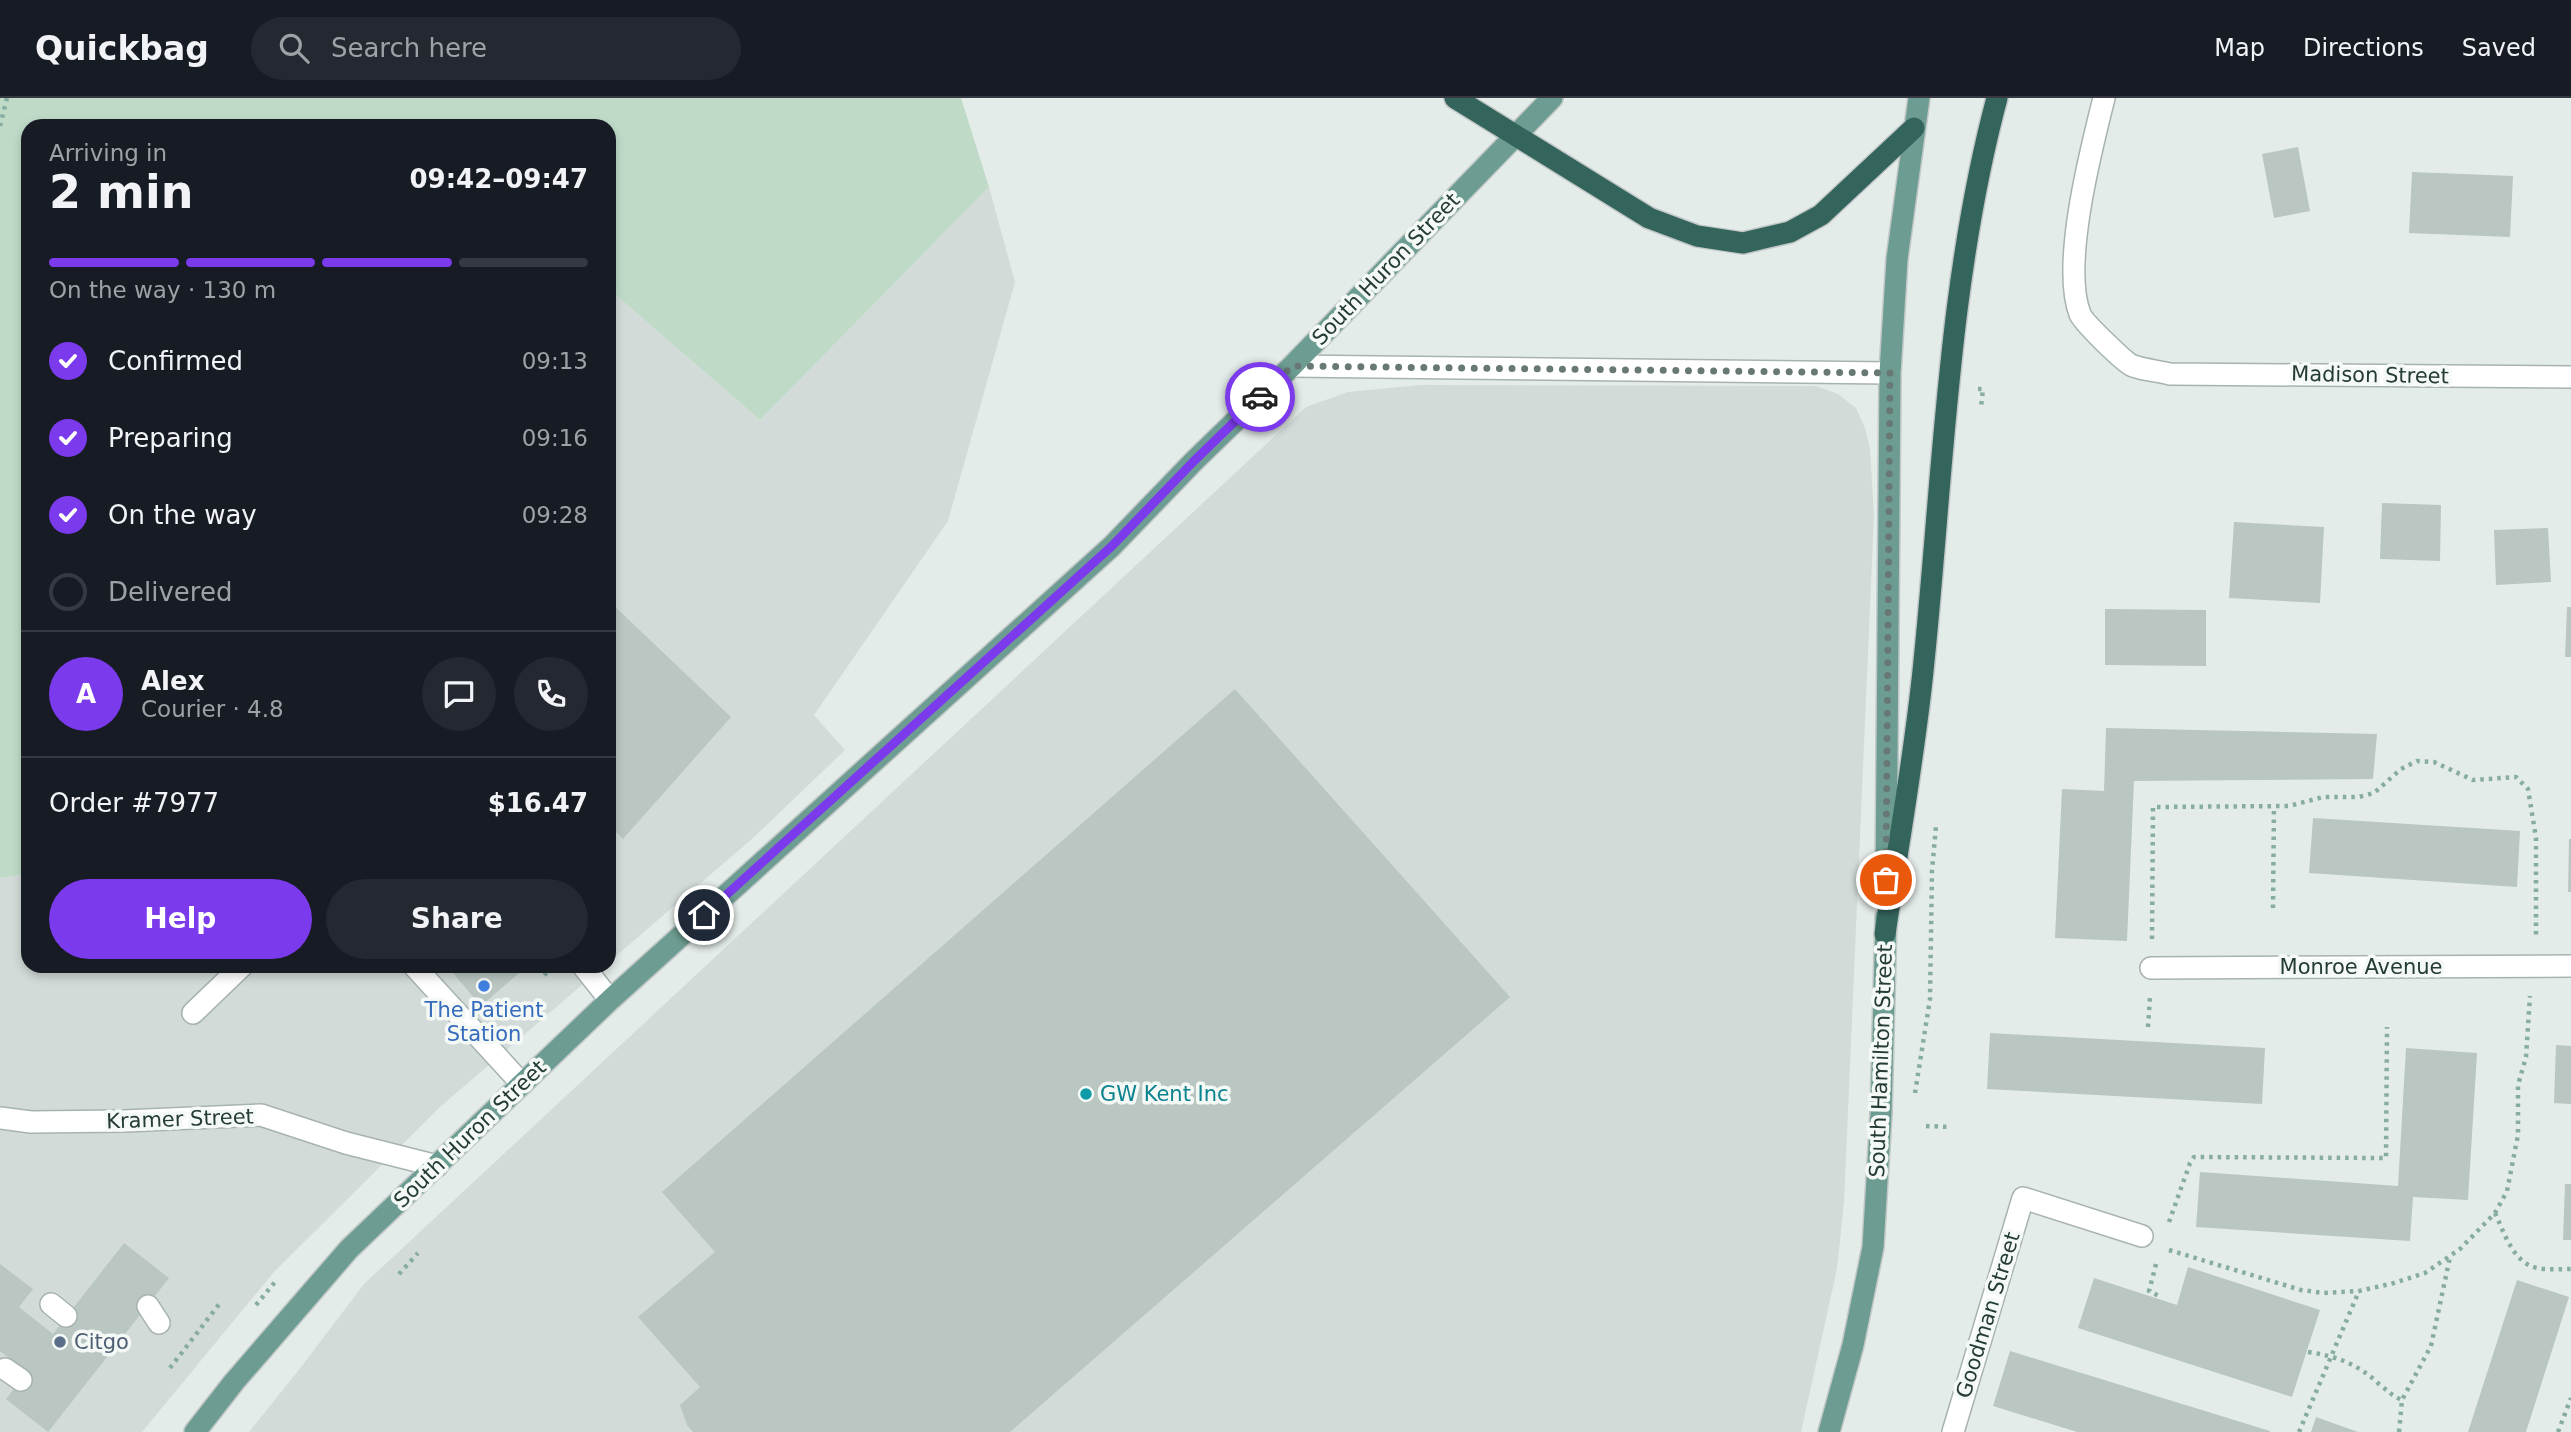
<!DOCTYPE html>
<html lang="en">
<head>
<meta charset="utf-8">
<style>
	body { margin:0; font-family:"DejaVu Sans",sans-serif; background:#242831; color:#f1f3f6; height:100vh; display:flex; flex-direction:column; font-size:26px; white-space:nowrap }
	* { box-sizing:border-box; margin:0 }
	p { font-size:23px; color:#9ea1a6 }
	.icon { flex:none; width:38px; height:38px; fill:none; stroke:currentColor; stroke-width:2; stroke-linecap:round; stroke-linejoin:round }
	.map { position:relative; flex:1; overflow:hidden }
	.details { position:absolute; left:21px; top:21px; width:595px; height:854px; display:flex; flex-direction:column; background:#171b24; border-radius:21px; box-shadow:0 4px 10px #0003 }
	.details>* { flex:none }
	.pin { position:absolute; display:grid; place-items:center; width:60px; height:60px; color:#fff; margin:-30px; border:4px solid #fff; border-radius:50%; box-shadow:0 2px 7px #0007 }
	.courier { position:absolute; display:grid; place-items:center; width:70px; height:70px; margin:-35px; border:5px solid #7c3aed; border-radius:50%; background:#fff; color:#222; box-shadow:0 2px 9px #0007 }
	.head em { font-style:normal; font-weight:800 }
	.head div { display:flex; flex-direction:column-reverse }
	.head { display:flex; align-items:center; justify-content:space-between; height:119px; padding:0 28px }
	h1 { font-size:46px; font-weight:800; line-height:52px }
	.bar { display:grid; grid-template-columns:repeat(4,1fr); gap:10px 7px; align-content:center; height:84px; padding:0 28px }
	.bar i { height:9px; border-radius:5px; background:#363941 }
	.bar .on { background:#7c3aed }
	.bar p { grid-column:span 4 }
	.line { display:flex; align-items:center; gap:18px; padding:0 28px; border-top:2px solid #363941 }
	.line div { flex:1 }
	.round { display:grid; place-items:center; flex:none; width:74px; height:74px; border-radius:37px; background:#242831 }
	ol { padding:0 28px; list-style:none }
	li { display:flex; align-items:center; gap:21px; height:77px }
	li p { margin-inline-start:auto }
	li .icon { padding:7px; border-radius:50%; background:#7c3aed; color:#fff; stroke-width:4 }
	li:last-child { color:#9ea1a6 }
	li i { width:38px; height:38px; border:4px solid #363941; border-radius:50% }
	.primary-button { display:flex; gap:14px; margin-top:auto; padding:14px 28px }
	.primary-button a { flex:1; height:80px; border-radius:42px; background:#7c3aed; color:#fff; font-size:28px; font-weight:800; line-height:80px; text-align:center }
	.primary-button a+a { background:#242831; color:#f1f3f6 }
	header { display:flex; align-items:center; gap:42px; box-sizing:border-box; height:98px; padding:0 35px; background:#171b24; border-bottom:2px solid #363941 }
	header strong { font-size:33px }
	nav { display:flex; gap:38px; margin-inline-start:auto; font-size:24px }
	.search { width:490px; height:63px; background:#242831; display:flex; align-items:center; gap:18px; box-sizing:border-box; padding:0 24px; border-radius:38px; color:#9ea1a6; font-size:26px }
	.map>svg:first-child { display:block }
	.built { fill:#d2dbd8 }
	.green { fill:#bfdbc8 }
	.building { fill:#b9c6c2 }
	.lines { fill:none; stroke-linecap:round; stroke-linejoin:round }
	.minor-casing { stroke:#a7b3b0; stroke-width:24 }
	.major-casing { stroke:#c2c8c7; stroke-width:24 }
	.highway-casing { stroke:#c2c8c7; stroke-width:24 }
	.path { stroke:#87aca2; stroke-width:4.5; stroke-dasharray:3.5 5; stroke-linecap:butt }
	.minor { stroke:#fff; stroke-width:21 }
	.major { stroke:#6d9d92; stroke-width:21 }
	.highway { stroke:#34655d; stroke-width:21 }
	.done { stroke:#687975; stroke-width:7; stroke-dasharray:0 12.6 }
	.route { stroke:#7c3aed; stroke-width:9 }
	.shop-dot { fill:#3f7fe0; stroke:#f4f9f6; stroke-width:2.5 }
	.culture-dot { fill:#0f9aa8; stroke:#f4f9f6; stroke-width:2.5 }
	.service-dot { fill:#5c6f8a; stroke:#f4f9f6; stroke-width:2.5 }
	.labels { text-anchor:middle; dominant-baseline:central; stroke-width:7; stroke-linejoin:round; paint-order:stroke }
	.street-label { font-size:21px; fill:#253b36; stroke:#f4f9f6 }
	.shop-label { font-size:21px; fill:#366cbe; stroke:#f4f9f6 }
	.culture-label { font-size:21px; fill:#0d838f; stroke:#f4f9f6; text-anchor:start }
	.service-label { font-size:21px; fill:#4e5e75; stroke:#f4f9f6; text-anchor:start }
</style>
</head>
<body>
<header>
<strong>Quickbag</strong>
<div class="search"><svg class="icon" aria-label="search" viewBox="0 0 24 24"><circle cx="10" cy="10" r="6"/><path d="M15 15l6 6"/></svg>Search here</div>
<nav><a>Map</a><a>Directions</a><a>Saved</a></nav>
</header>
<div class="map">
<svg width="2571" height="1334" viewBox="0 0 2571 1334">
	<rect width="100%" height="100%" fill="#e4ece9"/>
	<path class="built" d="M989 89 1015 184 948 423 814 617 845 652 753 740 609 864V191L760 322Z
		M1421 287 1816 288 1838 296 1856 310 1865 330 1870 351 1874 418 1844 1104 1837 1171 1801 1334H249L298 1273 364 1186 1306 309 1348 294Z
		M28 776V868H604L440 1009 274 1174 142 1334H0V780Z"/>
	<path class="green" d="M0 0H961L989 89 760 322 609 191V28H28V776L0 780Z"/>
	<path class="building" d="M2298 49 2310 113 2274 120 2262 56Z
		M2412 74 2513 78 2510 139 2409 135Z
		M2382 405 2441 407 2440 463 2380 461Z
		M2234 424 2324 429 2320 505 2229 500Z
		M2548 430 2551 484 2496 487 2494 432Z
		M609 503 731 619 623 741 609 727Z
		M2567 509H2571V559H2565Z
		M2105 511 2206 512V568L2105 567Z
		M1235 591 1510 899 1010 1334H693L687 1327 680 1307 700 1289 638 1219 715 1154 662 1094Z
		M2106 630 2377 636 2373 681 2134 683 2127 843 2055 840 2062 691 2104 693Z
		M2313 720 2520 733 2517 789 2309 775Z
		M2569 741H2571V794H2568Z
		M447 868H527L481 908Z
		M1990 935 2265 950 2262 1006 1987 991Z
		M2556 947 2571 948V1006L2554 1005Z
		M2406 950 2477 955 2468 1102 2413 1099 2410 1143 2196 1129 2200 1074 2398 1088Z
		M2565 1086H2571V1142H2563Z
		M124 1145 169 1180 48 1334 6 1301 27 1274 0 1253V1166L33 1191 19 1209 53 1236Z
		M2188 1169 2320 1212 2292 1299 2078 1230 2094 1180 2177 1207Z
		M2517 1182 2569 1199 2526 1334H2468Z
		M2010 1253 2270 1333V1334H2077L1993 1308Z
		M2316 1319 2358 1334H2311Z"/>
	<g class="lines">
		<g class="minor-casing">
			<path id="minor" d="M2104 0C2091 52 2061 167 2080 216 2083 224 2125 265 2133 268 2145 272 2158 273 2170 276L2571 279
				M1292 268 1890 275
				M414 868 522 986
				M583 868 610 902
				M2151 870 2571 868
				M193 915 242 868
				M0 1020 31 1024 124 1023 261 1017 346 1045 437 1068
				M51 1206 66 1218
				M148 1208 159 1225
				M5 1271 21 1282
				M1953 1334 2023 1100 2142 1138"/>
		</g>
		<g class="major-casing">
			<path id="major" d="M1886 787 1890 275 1897 161 1919 0
				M195 1334 234 1284 349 1151 610 902 1112 448 1194 363 1292 268 1552 0
				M1829 1334 1853 1247 1873 1149 1881 1016 1886 819"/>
		</g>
		<g class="highway-casing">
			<path id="highway" d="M1455 0 1649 120 1697 138 1743 145 1790 134 1821 117 1914 30
				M1885 836C1898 748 1914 661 1923 573 1943 382 1947 187 1997 0"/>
		</g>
		<path class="path" d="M0 28 7 0
			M1978 291H1983L1981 309
			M2273 810 2274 708
			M2152 841 2153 709 2289 708 2323 699H2359L2374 695 2401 671 2417 663 2434 664 2473 682 2516 679 2528 691 2536 740V838
			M544 877 554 869
			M2148 929 2150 899
			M1915 995 1930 901 1932 773 1936 728
			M1926 1028 1950 1029
			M2495 1115C2504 1134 2513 1165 2537 1170 2548 1172 2560 1171 2571 1171
			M2169 1124 2190 1065 2194 1059 2386 1060 2387 929
			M2169 1152 2301 1192 2324 1195 2359 1193 2394 1185 2425 1175 2460 1151 2495 1115 2507 1093 2518 1037V987L2526 959 2530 898
			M2156 1166 2149 1193 2161 1199
			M399 1176 418 1155
			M256 1207 275 1184
			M2308 1254C2336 1258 2358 1266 2379 1286 2387 1292 2392 1298 2402 1302
			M170 1270 220 1205
			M2299 1334 2359 1193
			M2399 1334 2402 1302 2431 1248 2450 1159
			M2558 1334 2571 1300"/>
		<use href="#minor" class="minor"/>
		<use href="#major" class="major"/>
		<use href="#highway" class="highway"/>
	</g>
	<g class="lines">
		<path class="done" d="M1260 299 1292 268 1890 275 1886 782"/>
		<path class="route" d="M704 817 1112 448 1194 363 1260 299"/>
	</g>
	<circle class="shop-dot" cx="484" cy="888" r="7"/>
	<circle class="culture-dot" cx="1086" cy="996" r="7"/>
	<circle class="service-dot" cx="60" cy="1244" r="7"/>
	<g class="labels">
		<g class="street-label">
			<text transform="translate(1386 171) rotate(-46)">South Huron Street</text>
			<text transform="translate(2370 277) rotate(1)">Madison Street</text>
			<text x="2361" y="869">Monroe Avenue</text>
			<text transform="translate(1881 963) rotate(-88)">South Hamilton Street</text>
			<text transform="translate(180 1021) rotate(-2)">Kramer Street</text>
			<text transform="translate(470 1036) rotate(-44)">South Huron Street</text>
			<text transform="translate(1988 1217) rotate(-73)">Goodman Street</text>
		</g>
		<g class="shop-label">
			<text x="484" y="912">The Patient<tspan x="484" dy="24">Station</tspan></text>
		</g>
		<g class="culture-label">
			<text x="1100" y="996">GW Kent Inc</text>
		</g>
		<g class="service-label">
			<text x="74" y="1244">Citgo</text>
		</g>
	</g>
</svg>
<div class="pin" style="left:1886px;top:782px;background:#ea580c"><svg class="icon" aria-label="bag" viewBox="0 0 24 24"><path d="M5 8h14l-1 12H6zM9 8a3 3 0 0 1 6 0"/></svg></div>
<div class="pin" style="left:704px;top:817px;background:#1f2937"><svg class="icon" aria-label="home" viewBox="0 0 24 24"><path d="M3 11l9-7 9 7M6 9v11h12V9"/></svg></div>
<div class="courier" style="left:1260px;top:299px"><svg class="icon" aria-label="car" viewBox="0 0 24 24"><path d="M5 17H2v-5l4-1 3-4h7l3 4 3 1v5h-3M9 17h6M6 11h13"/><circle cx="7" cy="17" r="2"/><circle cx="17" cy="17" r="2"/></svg></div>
<section class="details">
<div class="head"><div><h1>2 min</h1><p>Arriving in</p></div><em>09:42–09:47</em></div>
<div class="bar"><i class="on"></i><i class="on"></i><i class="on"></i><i></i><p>On the way · 130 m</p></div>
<ol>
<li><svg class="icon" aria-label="check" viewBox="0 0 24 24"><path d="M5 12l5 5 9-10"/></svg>Confirmed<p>09:13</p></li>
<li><svg class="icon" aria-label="check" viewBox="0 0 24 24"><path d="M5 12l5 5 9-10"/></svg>Preparing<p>09:16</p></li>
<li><svg class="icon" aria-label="check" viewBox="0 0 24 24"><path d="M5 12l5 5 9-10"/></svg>On the way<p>09:28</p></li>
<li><i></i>Delivered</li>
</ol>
<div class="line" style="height:126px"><b class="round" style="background:#7c3aed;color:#fff">A</b><div><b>Alex</b><p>Courier · 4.8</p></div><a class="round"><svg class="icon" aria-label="chat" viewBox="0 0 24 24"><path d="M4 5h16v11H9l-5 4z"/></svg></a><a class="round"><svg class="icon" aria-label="phone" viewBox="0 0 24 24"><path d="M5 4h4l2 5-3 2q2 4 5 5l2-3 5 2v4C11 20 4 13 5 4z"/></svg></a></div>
<div class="line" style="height:91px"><div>Order #7977</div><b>$16.47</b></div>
<div class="primary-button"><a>Help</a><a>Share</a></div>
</section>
</div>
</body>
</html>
